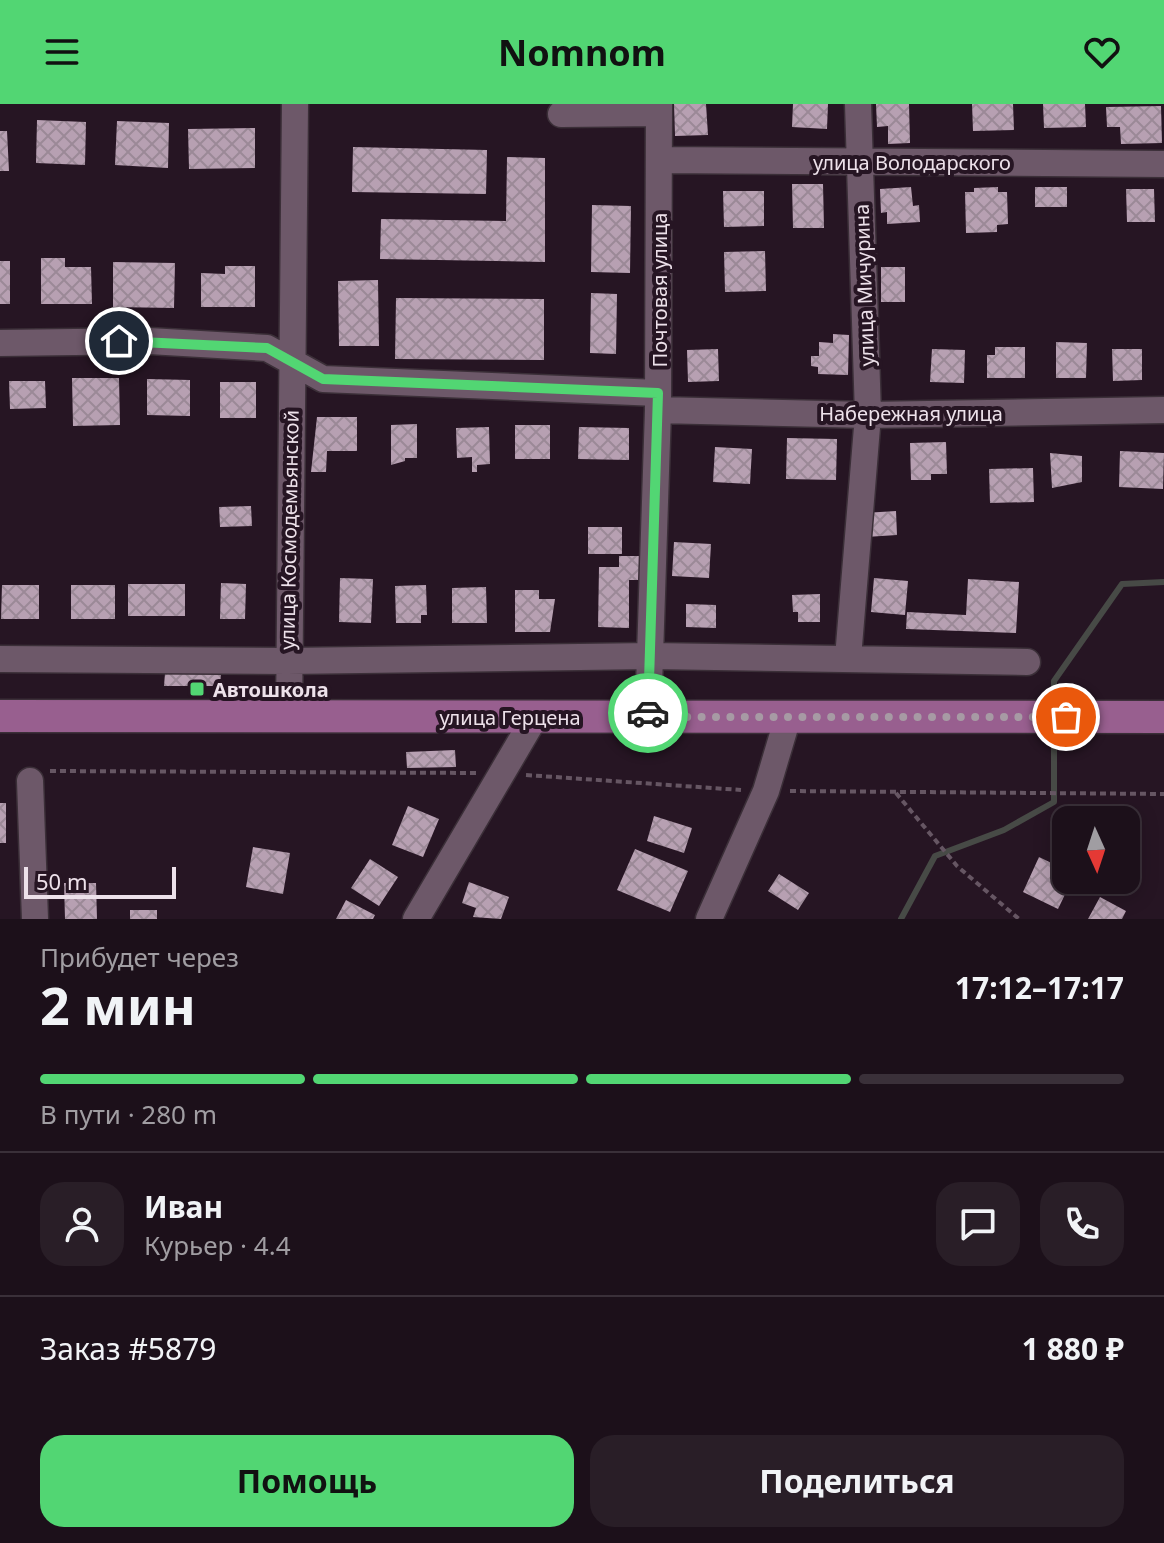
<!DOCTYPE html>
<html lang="ru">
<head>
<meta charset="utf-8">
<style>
	body { margin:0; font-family:"Noto Sans",sans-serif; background:#291e27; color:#f1f3f6; height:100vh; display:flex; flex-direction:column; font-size:30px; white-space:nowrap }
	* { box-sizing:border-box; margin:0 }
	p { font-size:26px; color:#a09da2 }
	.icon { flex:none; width:44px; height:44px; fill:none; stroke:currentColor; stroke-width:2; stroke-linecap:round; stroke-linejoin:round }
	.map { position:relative; height:815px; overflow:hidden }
	.panel { display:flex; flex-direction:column; background:#1c101a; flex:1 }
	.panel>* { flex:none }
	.needle { width:52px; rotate:177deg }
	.tools { position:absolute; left:1052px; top:702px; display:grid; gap:16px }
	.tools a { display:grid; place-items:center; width:88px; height:88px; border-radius:16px; background:#1c101a; box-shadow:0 4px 20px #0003,0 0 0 2px #3a3039; font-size:40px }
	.scale { position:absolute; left:24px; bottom:20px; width:152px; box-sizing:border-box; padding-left:8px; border:4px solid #ede1ea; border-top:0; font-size:22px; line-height:28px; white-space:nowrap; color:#ede1ea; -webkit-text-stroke:6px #261523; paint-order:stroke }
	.pin { position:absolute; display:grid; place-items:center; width:68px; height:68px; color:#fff; margin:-34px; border:4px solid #fff; border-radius:50%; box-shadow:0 2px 8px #0007 }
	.courier { position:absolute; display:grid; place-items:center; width:80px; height:80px; margin:-40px; border:6px solid #52d673; border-radius:50%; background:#fff; color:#222; box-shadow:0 2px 10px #0007 }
	.headline em { font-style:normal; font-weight:700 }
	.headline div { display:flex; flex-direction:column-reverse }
	.headline { display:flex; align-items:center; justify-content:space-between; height:136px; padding:0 40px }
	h1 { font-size:52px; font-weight:700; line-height:60px }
	.bar { display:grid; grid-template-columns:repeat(4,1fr); gap:12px 8px; align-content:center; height:96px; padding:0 40px }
	.bar i { height:10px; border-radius:6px; background:#3a3039 }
	.bar .active { background:#52d673 }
	.bar p { grid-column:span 4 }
	.line { display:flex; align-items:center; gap:20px; padding:0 40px; border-top:2px solid #3a3039 }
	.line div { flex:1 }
	.round { display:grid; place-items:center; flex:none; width:84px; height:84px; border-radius:24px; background:#291e27 }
	.primary-button { display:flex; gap:16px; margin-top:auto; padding:16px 40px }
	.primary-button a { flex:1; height:92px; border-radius:24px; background:#52d673; color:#111; font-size:32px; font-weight:700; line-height:92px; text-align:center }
	.primary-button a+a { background:#291e27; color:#f1f3f6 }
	header { display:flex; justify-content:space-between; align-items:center; height:104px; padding:0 40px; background:#52d673; color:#111; font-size:36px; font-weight:700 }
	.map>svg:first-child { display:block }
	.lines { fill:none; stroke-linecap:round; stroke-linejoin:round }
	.stream { stroke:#474a46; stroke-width:6 }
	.building { fill:url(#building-cross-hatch) }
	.minor-casing { stroke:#3b2f38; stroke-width:29 }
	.major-casing { stroke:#3b2f38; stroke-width:35 }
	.path { stroke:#665663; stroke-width:4; stroke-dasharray:6 4; stroke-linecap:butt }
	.minor { stroke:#6d5869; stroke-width:26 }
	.major { stroke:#985f8f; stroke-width:32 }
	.done { stroke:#a79aa4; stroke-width:8; stroke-dasharray:0 14.4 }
	.route { stroke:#52d673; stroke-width:10 }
	.poi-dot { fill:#52d673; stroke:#261523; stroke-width:3 }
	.labels { text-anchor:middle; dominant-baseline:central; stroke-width:8; stroke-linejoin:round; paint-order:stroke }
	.street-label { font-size:20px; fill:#ede1ea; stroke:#261523 }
	.poi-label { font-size:20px; font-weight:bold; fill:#ede1ea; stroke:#261523; text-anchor:start }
</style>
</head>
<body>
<header><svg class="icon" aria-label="menu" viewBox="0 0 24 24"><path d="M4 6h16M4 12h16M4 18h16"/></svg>Nomnom<svg class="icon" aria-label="heart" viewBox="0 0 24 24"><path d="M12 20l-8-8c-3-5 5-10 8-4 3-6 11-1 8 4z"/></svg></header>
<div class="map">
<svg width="1164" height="815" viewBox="0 0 1164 815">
	<defs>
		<pattern id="building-cross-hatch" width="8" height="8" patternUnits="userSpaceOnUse" patternTransform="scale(2)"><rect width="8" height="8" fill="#b7a0b2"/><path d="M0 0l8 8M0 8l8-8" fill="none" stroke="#9b8997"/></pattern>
	</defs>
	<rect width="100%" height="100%" fill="#261523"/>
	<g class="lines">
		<path class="stream" d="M1054 605V577L1122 480 1164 478
			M901 815 935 752 1004 726 1054 698V624"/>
	</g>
	<path class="building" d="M674 0H706L708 31 675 32Z
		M793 0H828L827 25 792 23Z
		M876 0H909L910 39 888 40V22L877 23Z
		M972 0H1013L1014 26 973 27Z
		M1043 0H1085L1086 23 1044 24Z
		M1161 2 1162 39 1121 40 1120 23H1107L1106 3Z
		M37 16 86 18 85 61 36 59Z
		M117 17 169 19 168 64 115 61Z
		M255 24V64L189 65 188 25Z
		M0 27H7L9 67H0Z
		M353 43 487 46 486 90 352 88Z
		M507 53 545 54V158L380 155 381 115 506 117Z
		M792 80H823L824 124H793Z
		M911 83 913 102 919 101 920 118 887 120V108L881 109 880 85Z
		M998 83V88H1007L1008 120 997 121V128L966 129 965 88H974V84Z
		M1035 83H1067V103H1035Z
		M1126 85H1154L1155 118H1127Z
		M723 87H764V122L724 123Z
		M592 101 631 102 630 169 591 168Z
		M765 147 766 187 725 188 724 148Z
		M41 154H65V163H91L92 200H41Z
		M0 157H10V200H0Z
		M113 158 175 159 174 204 113 203Z
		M225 162H255V203H201V169L225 170Z
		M881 163H905V198H881Z
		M378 176 379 242H339L338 177Z
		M591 189 617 190 616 250 590 249Z
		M396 194 544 195V256L395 255Z
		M833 230 849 231 848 271 818 270V263L811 262V252H819V238L833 239Z
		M1056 238 1087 239 1086 274H1056Z
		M995 243H1025V274H987V251H995Z
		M718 245 719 277 688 278 687 246Z
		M932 245 965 246 964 279 930 278Z
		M1112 245H1142V276L1113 277Z
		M72 274H119L120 321 73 322Z
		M147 275 190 276V312L147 311Z
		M9 277H45L46 304 10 305Z
		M220 278H256V314H220Z
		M317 313H357V347H327L326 368H311Z
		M417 320V354H405V357L391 361V321Z
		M515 321H550V355H515Z
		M489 323 490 360 477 361V368H472V353L457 354 456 324Z
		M579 323 629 324V356L578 355Z
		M787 334 837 335 836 376 786 375Z
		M946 338 947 370H931V376H911L910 339Z
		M715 343 752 345 750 380 713 378Z
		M1120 347 1164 349 1163 385 1119 383Z
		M1050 349 1082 352V378L1052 384Z
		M1033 364 1034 398 990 399 989 365Z
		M251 402 252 422 220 423 219 403Z
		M896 407 897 431 866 433 864 409Z
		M588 423H622V450H588Z
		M674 438 711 440 709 474 672 472Z
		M619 452H643V476H629V524L598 523 599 463H619Z
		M340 474 373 475 371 519 339 518Z
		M874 474 908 477 905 511 871 508Z
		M968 475 1019 478 1016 529 906 525 907 508 966 511Z
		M221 479 246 480 245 515H220Z
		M128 480H185V512H128Z
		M2 481H39V515H1Z
		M71 481H115V515H71Z
		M426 481 427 511H421V519H396L395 482Z
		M486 483 487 519H452V484Z
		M515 486H539V495H555L550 528H515Z
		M820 490V518H798V508H793L792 491Z
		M686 500 716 501V524L686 523Z
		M165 569 221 570 220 582H164Z
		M455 646 456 663 407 664 406 648Z
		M0 699H6V739H0Z
		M408 702 439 715 423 753 392 741Z
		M654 712 692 724 684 749 647 737Z
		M253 743 290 749 283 790 246 783Z
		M635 745 688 767 670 808 617 786Z
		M1039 753 1066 766V776H1072L1058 805 1023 788Z
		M370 755 398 773 379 802 351 784Z
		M779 770 809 789 798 806 768 787Z
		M469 778 509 793 501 815 473 813 476 804 462 799Z
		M64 779H96L97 815H65Z
		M1100 793 1126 807 1122 815H1088Z
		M346 796 375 811 373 815H336Z
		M130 806H157V815H130Z"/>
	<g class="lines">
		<g class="minor-casing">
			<path id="minor" d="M561 10 659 9
				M659 56 1164 60
				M0 239 149 237 267 244 323 275 658 289
				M658 306 868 311 1164 306
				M848 554 868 311 858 0
				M0 555 287 557 651 552 1027 558
				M289 613 295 0
				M648 613 658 306 659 0
				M30 677 35 815
				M416 815 535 613
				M709 815 766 687 788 613"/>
		</g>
		<g class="major-casing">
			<path id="major" d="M0 612 1164 613"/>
		</g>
		<path class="path" d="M50 667 478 669
			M526 671 741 686
			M790 687 1164 690
			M896 689 957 762 1019 815"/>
		<use href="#minor" class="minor"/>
		<use href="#major" class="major"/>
	</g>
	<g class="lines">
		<path class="done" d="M648 609V613H1066"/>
		<path class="route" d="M119 237 267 244 323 275 658 289 648 609"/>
	</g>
	<rect class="poi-dot" x="189" y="577" width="16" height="16" rx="4"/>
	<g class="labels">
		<g class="street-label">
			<text x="912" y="58">улица Володарского</text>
			<text transform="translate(864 181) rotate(-92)">улица Мичурина</text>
			<text transform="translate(659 186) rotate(-90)">Почтовая улица</text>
			<text x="911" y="309">Набережная улица</text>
			<text transform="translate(289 426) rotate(-89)">улица Космодемьянской</text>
			<text x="510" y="613">улица Герцена</text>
		</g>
		<g class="poi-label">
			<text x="213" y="585">Автошкола</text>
		</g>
	</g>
</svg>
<div class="tools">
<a><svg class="needle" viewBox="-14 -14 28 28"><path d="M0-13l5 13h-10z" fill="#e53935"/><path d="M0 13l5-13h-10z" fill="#a09da2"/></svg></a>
</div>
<div class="scale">50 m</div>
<div class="pin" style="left:1066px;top:613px;background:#ea580c"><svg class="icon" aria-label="bag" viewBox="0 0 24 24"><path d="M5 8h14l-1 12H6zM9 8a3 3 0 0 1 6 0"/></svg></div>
<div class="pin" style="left:119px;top:237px;background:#1f2937"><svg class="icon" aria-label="home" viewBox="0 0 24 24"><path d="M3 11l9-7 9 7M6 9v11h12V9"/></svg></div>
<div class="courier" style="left:648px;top:609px"><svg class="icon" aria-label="car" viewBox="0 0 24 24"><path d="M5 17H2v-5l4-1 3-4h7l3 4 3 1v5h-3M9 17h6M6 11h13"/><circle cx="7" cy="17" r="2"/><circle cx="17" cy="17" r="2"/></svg></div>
</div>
<section class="panel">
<div class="headline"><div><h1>2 мин</h1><p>Прибудет через</p></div><em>17:12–17:17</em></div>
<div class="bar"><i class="active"></i><i class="active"></i><i class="active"></i><i></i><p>В пути · 280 m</p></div>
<div class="line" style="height:144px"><a class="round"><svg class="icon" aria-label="person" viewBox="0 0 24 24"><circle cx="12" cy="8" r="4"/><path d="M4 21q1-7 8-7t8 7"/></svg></a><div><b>Иван</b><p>Курьер · 4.4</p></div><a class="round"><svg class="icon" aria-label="chat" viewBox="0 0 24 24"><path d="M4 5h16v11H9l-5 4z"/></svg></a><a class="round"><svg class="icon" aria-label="phone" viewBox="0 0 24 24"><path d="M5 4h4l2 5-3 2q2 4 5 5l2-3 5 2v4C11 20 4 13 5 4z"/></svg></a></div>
<div class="line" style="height:104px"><div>Заказ #5879</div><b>1 880 ₽</b></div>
<div class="primary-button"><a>Помощь</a><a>Поделиться</a></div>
</section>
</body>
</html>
